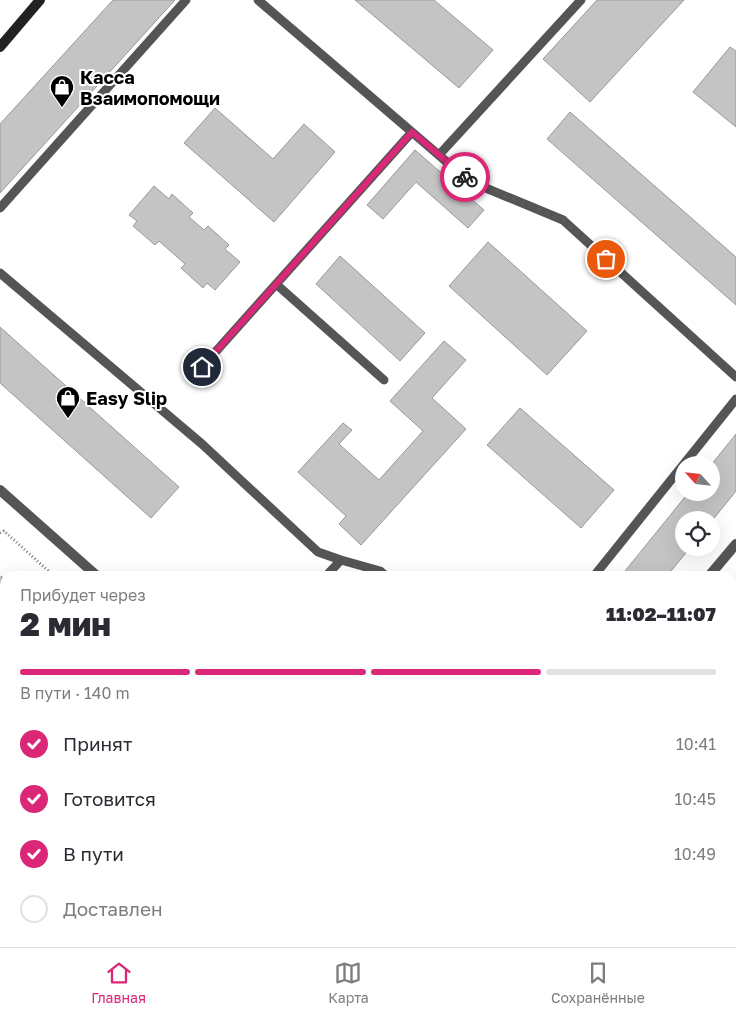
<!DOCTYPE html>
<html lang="ru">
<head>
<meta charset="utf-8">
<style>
	body { margin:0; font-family:"Golos Text",sans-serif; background:#f2f2f3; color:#2b2b33; height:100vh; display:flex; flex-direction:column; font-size:19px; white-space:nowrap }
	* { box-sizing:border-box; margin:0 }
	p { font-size:16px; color:#7c7c81 }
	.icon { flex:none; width:28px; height:28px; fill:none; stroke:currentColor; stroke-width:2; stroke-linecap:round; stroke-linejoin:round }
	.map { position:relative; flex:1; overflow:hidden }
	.sheet { position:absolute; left:0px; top:571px; width:736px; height:376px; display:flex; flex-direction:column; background:#fff; border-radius:15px 15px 0 0; box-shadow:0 5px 20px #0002 }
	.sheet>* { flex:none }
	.needle { width:32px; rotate:297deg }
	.tools { position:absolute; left:675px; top:456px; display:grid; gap:10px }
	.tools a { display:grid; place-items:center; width:45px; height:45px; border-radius:50%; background:#fff; box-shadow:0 5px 20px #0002; font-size:25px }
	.pin { position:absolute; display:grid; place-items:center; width:42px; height:42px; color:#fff; margin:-21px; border:2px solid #fff; border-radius:50%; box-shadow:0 1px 5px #0007 }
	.courier { position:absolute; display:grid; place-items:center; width:50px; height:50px; margin:-25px; border:4px solid #db2777; border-radius:50%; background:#fff; color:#222; box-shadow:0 1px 6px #0007 }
	.headline em { font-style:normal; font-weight:800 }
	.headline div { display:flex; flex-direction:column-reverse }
	.headline { display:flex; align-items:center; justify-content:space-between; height:85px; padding:0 20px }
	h1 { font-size:32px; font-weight:800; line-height:38px }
	.bar { display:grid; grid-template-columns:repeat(4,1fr); gap:8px 5px; align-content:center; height:60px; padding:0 20px }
	.bar i { height:6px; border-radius:4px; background:#e1e1e2 }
	.bar .current { background:#db2777 }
	.bar p { grid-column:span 4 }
	ol { padding:0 20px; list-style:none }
	li { display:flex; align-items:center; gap:15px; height:55px }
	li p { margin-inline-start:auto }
	li .icon { padding:5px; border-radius:50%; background:#db2777; color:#fff; stroke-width:4 }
	li:last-child { color:#7c7c81 }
	li i { width:28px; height:28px; border:2px solid #e1e1e2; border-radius:50% }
	.tabs { display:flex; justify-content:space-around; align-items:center; height:70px; border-top:1px solid #e1e1e2; background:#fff; font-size:14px; color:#7c7c81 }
	.tabs a { display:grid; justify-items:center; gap:2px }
	.tabs .current { color:#db2777 }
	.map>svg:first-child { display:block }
	.building { fill:#c4c4c4; stroke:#999 }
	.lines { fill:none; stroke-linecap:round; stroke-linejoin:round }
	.path { stroke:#777; stroke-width:3; stroke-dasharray:1 2.5; stroke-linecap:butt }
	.lane { stroke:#555; stroke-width:9 }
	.street { stroke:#555; stroke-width:10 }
	.secondary { stroke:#222; stroke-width:10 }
	.done { stroke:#595959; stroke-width:5; stroke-dasharray:0 9 }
	.route { stroke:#db2777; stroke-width:6 }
	.labels { text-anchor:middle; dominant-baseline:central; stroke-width:4; stroke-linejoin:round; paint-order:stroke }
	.poi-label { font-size:18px; font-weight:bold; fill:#000; stroke:#fff; text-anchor:start }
</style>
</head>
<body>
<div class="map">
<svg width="736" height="947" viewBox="0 0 736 947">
	<rect width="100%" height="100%" fill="#fff"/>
	<path class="building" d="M113 0H175L0 193V124Z
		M355 0H434L493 50 459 88Z
		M597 0H684L590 102 543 59Z
		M730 47 736 51V127L693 92Z
		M215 108 273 159 304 124 335 152 274 222 184 143Z
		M570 112 736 257V305L547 139Z
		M415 150 484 210 468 228 416 182 383 219 367 205Z
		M154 186 169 199 172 194 193 213 189 217 204 230 208 226 229 245 225 249 240 262 215 290 207 283 203 288 181 268 185 264 159 241 155 245 133 226 137 221 129 215Z
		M488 242 587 331 547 375 449 286Z
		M340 256 425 333 400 361 316 284Z
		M0 327 179 487 151 518 0 383Z
		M444 341 466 360 432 398 466 429 361 545 339 524 346 516 298 472 343 423 352 430 339 444 379 480 423 431 390 401Z
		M520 408 614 490 581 528 487 445Z
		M736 434V491L711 522V520H684V548H690L667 576H621L689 492H711V465Z
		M1 576 5 580V633L0 638Z
		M5 666V712L0 707V671Z
		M731 713 736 717V733L731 738Z
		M731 935 736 939V947H713L717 942H731Z
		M5 942H46L51 947H0Z
		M192 942H244L240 947H197Z
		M294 942H349L345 947H290Z"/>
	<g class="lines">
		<path class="path" d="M0 533 4 531 54 576"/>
		<path class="lane" d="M258 0 469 181 563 220 736 377
			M439 155 581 0
			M0 208 186 0
			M0 273 202 444 318 552 341 560 380 571 386 576
			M276 284 384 380
			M202 367 412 132
			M326 576 341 560
			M594 576 736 399
			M731 813 736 807
			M731 896 736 900
			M663 947 667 942"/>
		<path class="street" d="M0 490 97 576
			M709 576 736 544
			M512 942 517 947
			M397 947 401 942"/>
		<path class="secondary" d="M0 47 40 0"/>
	</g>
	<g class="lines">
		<path class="done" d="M465 177 469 180 563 220 606 259"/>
		<path class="route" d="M202 367 412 132 465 177"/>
	</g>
	<defs>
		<g id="shop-pin" transform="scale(1.25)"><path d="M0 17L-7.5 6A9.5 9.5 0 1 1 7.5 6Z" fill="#000" stroke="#fff"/><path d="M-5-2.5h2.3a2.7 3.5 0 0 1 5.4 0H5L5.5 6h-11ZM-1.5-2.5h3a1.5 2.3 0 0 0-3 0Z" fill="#fff"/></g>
	</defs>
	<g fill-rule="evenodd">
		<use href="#shop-pin" x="62" y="87"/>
		<use href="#shop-pin" x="68" y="398"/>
	</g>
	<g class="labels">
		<g class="poi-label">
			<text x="80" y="77">Касса<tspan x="80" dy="21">Взаимопомощи</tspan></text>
			<text x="86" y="398">Easy Slip</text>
		</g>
	</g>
</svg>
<div class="tools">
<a><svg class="needle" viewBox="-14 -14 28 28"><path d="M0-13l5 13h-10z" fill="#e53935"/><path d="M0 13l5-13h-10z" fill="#7c7c81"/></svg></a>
<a><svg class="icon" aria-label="locate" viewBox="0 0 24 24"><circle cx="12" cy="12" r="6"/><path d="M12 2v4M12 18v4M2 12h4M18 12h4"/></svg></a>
</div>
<div class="pin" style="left:606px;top:259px;background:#ea580c"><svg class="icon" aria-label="bag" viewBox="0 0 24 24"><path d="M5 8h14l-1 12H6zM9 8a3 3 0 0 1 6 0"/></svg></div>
<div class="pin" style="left:202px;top:367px;background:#1f2937"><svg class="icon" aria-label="home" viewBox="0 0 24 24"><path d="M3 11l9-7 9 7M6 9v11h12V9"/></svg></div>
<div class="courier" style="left:465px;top:177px"><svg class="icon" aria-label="bike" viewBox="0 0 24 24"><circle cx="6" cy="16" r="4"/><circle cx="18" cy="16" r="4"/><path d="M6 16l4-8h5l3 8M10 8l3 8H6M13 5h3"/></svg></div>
<section class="sheet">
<div class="headline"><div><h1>2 мин</h1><p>Прибудет через</p></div><em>11:02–11:07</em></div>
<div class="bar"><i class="current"></i><i class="current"></i><i class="current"></i><i></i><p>В пути · 140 m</p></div>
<ol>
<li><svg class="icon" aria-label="check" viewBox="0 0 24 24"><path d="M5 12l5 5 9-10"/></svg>Принят<p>10:41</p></li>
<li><svg class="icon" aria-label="check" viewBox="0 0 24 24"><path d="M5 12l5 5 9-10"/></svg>Готовится<p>10:45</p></li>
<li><svg class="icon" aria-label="check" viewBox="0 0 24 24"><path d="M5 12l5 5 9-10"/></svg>В пути<p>10:49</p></li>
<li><i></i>Доставлен</li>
</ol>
</section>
</div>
<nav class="tabs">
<a class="current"><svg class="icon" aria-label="home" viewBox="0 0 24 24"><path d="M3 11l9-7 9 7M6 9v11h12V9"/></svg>Главная</a>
<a><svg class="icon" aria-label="map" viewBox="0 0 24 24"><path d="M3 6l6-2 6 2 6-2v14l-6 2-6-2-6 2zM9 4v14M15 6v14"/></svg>Карта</a>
<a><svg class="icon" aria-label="saved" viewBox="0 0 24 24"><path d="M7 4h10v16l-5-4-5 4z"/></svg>Сохранённые</a>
</nav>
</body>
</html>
